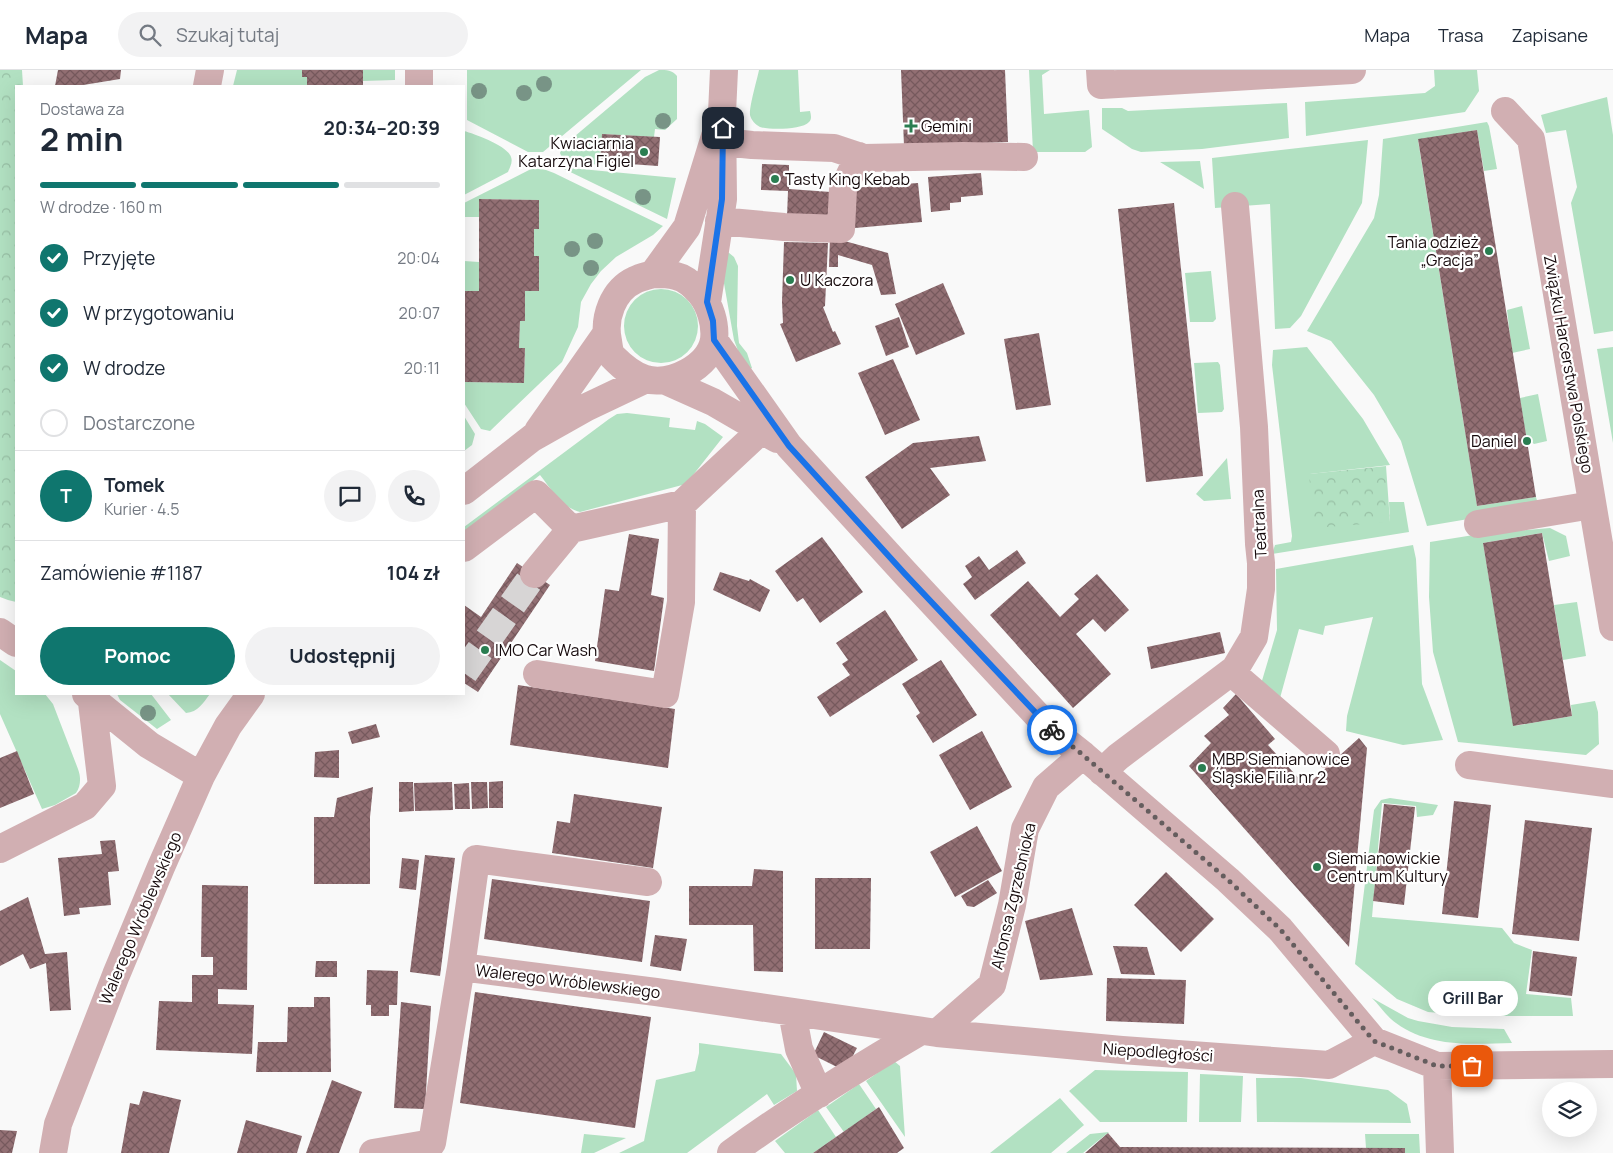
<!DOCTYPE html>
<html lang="pl">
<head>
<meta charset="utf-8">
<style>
	body { margin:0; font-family:Manrope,sans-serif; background:#f2f2f3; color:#1f2937; height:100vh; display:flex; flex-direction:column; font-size:19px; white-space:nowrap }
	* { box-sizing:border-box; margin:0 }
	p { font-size:16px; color:#747a83 }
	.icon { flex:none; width:28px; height:28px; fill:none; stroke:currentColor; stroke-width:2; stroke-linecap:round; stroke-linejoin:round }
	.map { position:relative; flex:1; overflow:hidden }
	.drawer { position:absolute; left:15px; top:15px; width:450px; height:610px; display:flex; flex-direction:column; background:#fff; border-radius:0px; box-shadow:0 5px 20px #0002 }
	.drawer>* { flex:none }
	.fabs { position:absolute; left:1542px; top:1012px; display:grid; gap:10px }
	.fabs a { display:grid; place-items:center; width:55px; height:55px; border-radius:50%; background:#fff; box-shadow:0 5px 20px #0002; font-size:25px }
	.pin { position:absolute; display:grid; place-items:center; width:42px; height:42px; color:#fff; margin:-21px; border-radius:10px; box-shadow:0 2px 8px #0006 }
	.courier { position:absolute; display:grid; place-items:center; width:50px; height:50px; margin:-25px; border:4px solid #1a73e8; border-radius:50%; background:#fff; color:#222; box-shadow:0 1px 6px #0007 }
	.bubble { position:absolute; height:35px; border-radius:18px; background:#fff; box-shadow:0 5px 20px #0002; font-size:16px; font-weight:700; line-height:35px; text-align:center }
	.overview em { font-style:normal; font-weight:700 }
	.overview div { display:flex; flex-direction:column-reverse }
	.overview { display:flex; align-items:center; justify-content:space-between; height:85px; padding:0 25px }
	h1 { font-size:32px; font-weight:700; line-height:38px }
	.bar { display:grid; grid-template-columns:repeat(4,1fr); gap:8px 5px; align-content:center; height:60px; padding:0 25px }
	.bar i { height:6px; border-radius:4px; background:#e0e1e3 }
	.bar .active { background:#0f766e }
	.bar p { grid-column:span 4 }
	.line { display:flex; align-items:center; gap:12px; padding:0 25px; border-top:1px solid #e0e1e3 }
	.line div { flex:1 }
	.round { display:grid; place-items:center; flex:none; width:52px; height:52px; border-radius:26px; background:#f2f2f3 }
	ol { padding:0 25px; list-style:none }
	li { display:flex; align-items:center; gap:15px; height:55px }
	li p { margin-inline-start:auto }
	li .icon { padding:5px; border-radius:50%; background:#0f766e; color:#fff; stroke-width:4 }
	li:last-child { color:#747a83 }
	li i { width:28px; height:28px; border:2px solid #e0e1e3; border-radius:50% }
	.primary-button { display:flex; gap:10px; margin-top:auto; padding:10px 25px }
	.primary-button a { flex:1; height:58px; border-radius:30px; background:#0f766e; color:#fff; font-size:20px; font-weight:700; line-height:58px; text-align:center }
	.primary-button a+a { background:#f2f2f3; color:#1f2937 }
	header { display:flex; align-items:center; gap:30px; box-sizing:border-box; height:70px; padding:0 25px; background:#fff; border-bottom:1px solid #e0e1e3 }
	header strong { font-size:24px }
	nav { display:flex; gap:28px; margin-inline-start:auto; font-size:18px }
	.search { width:350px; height:45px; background:#f2f2f3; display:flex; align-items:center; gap:12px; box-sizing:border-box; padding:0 18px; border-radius:28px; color:#747a83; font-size:19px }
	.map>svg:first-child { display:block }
	.grass { fill:#b2e1c2 }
	.forest { fill:url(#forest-crowns) }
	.building { fill:url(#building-cross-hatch) }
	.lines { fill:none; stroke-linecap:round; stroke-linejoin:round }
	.minor-tunnel { stroke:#d7d5d5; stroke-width:28; stroke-dasharray:28 14; stroke-linecap:butt }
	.minor { stroke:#d1afb2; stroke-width:28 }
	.tree { fill:#789486 }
	.done { stroke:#655d5e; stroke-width:5; stroke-dasharray:0 9 }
	.route { stroke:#1a73e8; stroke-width:6 }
	.poi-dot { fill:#2a7e51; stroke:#fff; stroke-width:2 }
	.labels { text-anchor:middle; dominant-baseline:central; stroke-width:4.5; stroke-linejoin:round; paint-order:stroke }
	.poi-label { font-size:16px; fill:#15090b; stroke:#fff; text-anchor:start }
	.street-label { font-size:16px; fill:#15090b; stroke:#fff }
</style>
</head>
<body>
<header>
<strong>Mapa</strong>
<div class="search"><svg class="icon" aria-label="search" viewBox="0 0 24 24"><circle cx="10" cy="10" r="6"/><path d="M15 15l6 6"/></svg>Szukaj tutaj</div>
<nav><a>Mapa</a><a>Trasa</a><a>Zapisane</a></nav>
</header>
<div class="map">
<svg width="1613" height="1083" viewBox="0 0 1613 1083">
	<defs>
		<pattern id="forest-crowns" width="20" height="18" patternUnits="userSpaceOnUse" patternTransform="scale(1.25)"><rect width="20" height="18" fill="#b2e1c2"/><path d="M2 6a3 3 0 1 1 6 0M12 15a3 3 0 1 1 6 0" fill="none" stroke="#98c0a5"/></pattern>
		<pattern id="building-cross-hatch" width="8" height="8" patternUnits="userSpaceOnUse" patternTransform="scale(1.25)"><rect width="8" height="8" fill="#926f73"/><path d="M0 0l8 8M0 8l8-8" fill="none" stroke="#76595d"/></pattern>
	</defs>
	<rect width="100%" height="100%" fill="#f9f9f9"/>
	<path class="grass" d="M237 0H302L307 7V16H233Z
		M363 0H395V10L363 11Z
		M467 0H641L543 82H528L467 50Z
		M659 0C667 0 672 0 677 6V49L665 60 655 59 654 67 603 64 599 95 563 90 560 83 562 77 645 7Z
		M759 0H798L800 42 810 41C811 45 812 49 809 52 802 60 769 60 760 57 756 55 751 50 750 45 749 37 757 10 759 0Z
		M1029 0H1050L1042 5 1044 44 1089 40 1092 77 1085 82H1033Z
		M1434 0H1477L1479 21 1465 42 1306 66 1305 32 1425 23 1435 16Z
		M1607 27 1613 65V261L1594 264 1571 133 1577 117 1566 60 1546 63 1541 45Z
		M1287 33 1289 68 1202 79 1141 82 1132 79 1102 59V38H1122L1128 41Z
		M1487 52 1489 56 1497 99 1484 101 1477 60 1418 70 1477 436 1536 427 1539 437 1427 456 1401 371 1374 325 1331 271 1307 261 1374 148 1379 125 1383 69Z
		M464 61C475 64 508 76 511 87 513 92 510 97 508 102L464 125Z
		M1368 70 1362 133 1301 246 1290 258 1275 259 1270 134 1215 138 1212 88Z
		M1200 91 1204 119 1160 92Z
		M560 97 676 108 667 149Z
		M533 98 546 100 554 103 663 156 653 165 616 187 601 201 591 214 581 232 578 257 562 292 490 361 481 359 464 333V312L524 313 525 279 519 278 520 251H525V221H539V187L534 186V159H539V130L480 129 479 147H464V133Z
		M723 178 734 187 738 196 737 256 739 273 747 283 752 298 746 302 734 270 722 202Z
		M464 191 479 192V221H465L464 239Z
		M1211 201 1216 249 1213 252H1190L1185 203Z
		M624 256a37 37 0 1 1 74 0a37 37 0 1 1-74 0Z
		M1522 236 1530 279 1512 283 1507 240Z
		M1307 277 1363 349 1390 395 1310 404 1390 452 1389 432H1404L1409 462 1272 484 1275 475 1291 472 1292 466 1272 295 1273 280Z
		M1613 277V373L1597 279Z
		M1218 292 1220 295 1224 339 1222 342 1198 343 1194 293Z
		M1538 324 1547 371 1534 374 1526 367 1520 328Z
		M627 343 670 348 669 357 695 360 697 351 705 354 723 367 686 414 580 442C561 437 552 420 540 405L464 465V457L609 349 617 344Z
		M464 346 475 364 472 375 464 381Z
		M1227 388 1231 429 1204 431 1196 424Z
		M1550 458 1566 466 1570 486 1549 491 1542 463 1483 473 1514 656 1572 646 1571 635 1595 631 1598 642 1599 674 1586 685 1458 672 1433 582 1429 527 1430 472 1480 464Z
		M1413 475 1416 489 1422 614 1443 670 1403 675 1346 661 1347 646 1373 547 1325 556 1323 565 1299 559 1280 628 1261 614 1277 560 1276 499Z
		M1577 532 1586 586 1563 590 1554 535Z
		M0 590 16 601V624H45L53 634 78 699C81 707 81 716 76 723L55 735 42 739 0 644Z
		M117 624H151L171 650 157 659 120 630Z
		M168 624H210C203 633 198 642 186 643Z
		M1390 728 1438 735 1433 745 1417 747 1416 736 1382 733 1372 847 1502 858 1514 873 1532 880 1526 924 1571 928 1573 946H1474L1428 942 1397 929 1355 894 1374 740 1381 730Z
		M1372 928 1408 948 1418 951 1452 957 1504 959 1512 973C1473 974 1430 978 1396 953 1387 947 1380 936 1372 928Z
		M699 973 781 984 796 1004 797 1021 774 1035 767 1024 687 1083H619L644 1071 656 1010 695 1001 699 983Z
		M894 991 900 996 905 1067 866 1011Z
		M1095 1000 1188 1002 1187 1052H1100L1069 1021Z
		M1200 1004 1243 1006 1241 1052H1199Z
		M1256 1008H1301L1388 1020 1407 1034 1411 1053 1257 1052Z
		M859 1014 876 1039 844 1062 826 1037Z
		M1060 1028 1084 1055 1051 1083H990Z
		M818 1040 836 1067 813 1083H785L775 1071Z
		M1109 1062 1083 1083H1066L1090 1064Z
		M584 1064 626 1068 594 1083H581Z
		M1365 1064H1419L1420 1083H1405V1078H1366Z"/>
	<path class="forest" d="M0 0H22L23 16H16V532L8 530 0 527Z
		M1386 396 1390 452 1314 458 1309 404Z"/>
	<path class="building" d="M58 0H121L120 9 77 16H55Z
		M302 0H363V16H307V7H302Z
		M901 0H1005L1008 72 904 76Z
		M1477 60 1536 427 1477 436 1418 69Z
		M602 64 660 67 658 96 600 92Z
		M762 94 789 95V119L831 122 829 151 787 147 788 121 761 120Z
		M981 103 983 125 961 127V132L950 133V140L931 142 928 107Z
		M918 113 922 152 855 158 852 118Z
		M479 129 539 130V159H534V186H539V221H525V251H520L519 278H525L524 313 464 312 465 221H479Z
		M1174 133 1203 406 1146 412 1118 139Z
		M830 167 888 183 896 224 881 225 872 195 838 185V197H829Z
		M784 172 828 173 825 236 823 237 833 262 835 261 841 274 796 292 780 254 783 253 782 232Z
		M943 213 965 264 916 285 895 234Z
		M899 247 909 277 886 286 875 256Z
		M1039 263 1051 335 1016 340 1004 269Z
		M893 289 920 350 885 365 858 303Z
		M979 366 986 391 930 398 950 425 902 459 865 407 913 373Z
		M1542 463 1572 646 1513 656 1483 473Z
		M629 464 659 469 651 525 664 528 654 601 595 591 605 519 619 521Z
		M822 467 863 522 820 553 803 528 797 532 775 501Z
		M1017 480 1026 493 975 530 963 514 972 507 965 496 979 486 989 500Z
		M517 493 550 515 478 622 464 613V535L481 547Z
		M720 502 749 511 750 509 770 520 760 542 713 520Z
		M1097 504 1129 540 1105 562 1093 549 1076 564 1111 604 1073 638 990 545 1028 511 1060 547 1079 529 1074 524Z
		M885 540 918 590 830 647 817 627 850 605 842 594 848 590 836 573Z
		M1220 562 1225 583 1151 599 1147 577Z
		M941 590 977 645 933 673 916 646 920 643 902 614Z
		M518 615 675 639 668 698 510 675Z
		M1236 624 1275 669 1268 675 1306 716 1359 668 1367 678 1349 877 1189 696 1211 673 1204 666 1229 645 1223 638Z
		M376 654 380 667 352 674 348 662Z
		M982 661 1012 717 970 740 939 685Z
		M339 680V708L314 707 315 682Z
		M17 681 34 724 0 738V688Z
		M503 711V738H489V712Z
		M399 712H413L414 741 399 742Z
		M452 712 453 740 415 741 414 713Z
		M471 712H487L488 738 472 739Z
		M469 713 470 739H455L454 714Z
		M373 717 370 747V814H314V747H334L337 728Z
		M574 724 662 737 653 798 552 783 557 751 570 753Z
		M1454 731 1491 735 1478 848 1442 844Z
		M1384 734 1415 737 1404 835 1373 831Z
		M1525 750 1592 758 1579 871 1512 864Z
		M977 756 1002 801 955 827 930 782Z
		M115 770 119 801 108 802 111 835 79 838 80 844 64 846 58 788 102 784 100 771Z
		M425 785 455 788 440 906 410 902Z
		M402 788 419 790 416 820 399 818Z
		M754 799 783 801V902L754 901 753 855H689V816H752Z
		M1166 802 1214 849 1181 882 1134 835Z
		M815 808H871L870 879H815Z
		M492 809 650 831 642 892 484 869Z
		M988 810 997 823 974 837 967 836 961 826Z
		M202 815 248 816 247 920 218 919V934L254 935 252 984 156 980 159 931 192 932V905H213V887H201Z
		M28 827 45 884 67 882 71 940 50 941 46 893 30 899 23 884 0 896V841Z
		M1072 838 1093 905 1040 910 1025 851Z
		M655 865 687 869 681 901 650 896Z
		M1113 876 1147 877 1155 905 1121 904Z
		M1533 881 1577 887 1572 926 1529 921Z
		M316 891H337V907H315Z
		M367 900 398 901 397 935H389V946H371V935H366Z
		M1107 908 1186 910 1184 954 1106 951Z
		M475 922 651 947 635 1058 460 1033Z
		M314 927H330L331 1002H256L258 972H287L288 937H314Z
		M401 932 431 936 425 1039 394 1038Z
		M824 962 857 978 845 1001 813 985Z
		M332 1010 362 1022 339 1083H306Z
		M143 1021 181 1030 169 1083H121L130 1033 139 1035Z
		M879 1037 904 1078 897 1083H813Z
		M246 1050 302 1066 297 1083H237Z
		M0 1060 17 1061 12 1083H0Z
		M1108 1063 1120 1077 1405 1078V1083H1085Z"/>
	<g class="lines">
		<path class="minor-tunnel" d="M464 603 534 504"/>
		<path class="minor" d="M419 0V16
			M1100 0 1101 15 1352 0
			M207 16 210 0
			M1505 41 1531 69 1613 557
			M723 72 752 75 834 78 864 88 963 86 1024 87
			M719 151 784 157 841 159 843 119 859 86
			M653 204C661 204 669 204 676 206 685 208 694 216 700 223 710 235 716 254 714 270 709 297 671 316 645 309 632 305 623 297 614 288 609 284 609 277 608 271 603 248 613 220 635 210 641 207 647 206 653 204Z
			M653 204 687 157 715 66
			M707 232 723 129 722 43 724 0
			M714 270 789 376 905 503 1049 658 1083 685 1228 810 1280 859 1374 971 1437 996 1613 994
			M666 311 713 332 777 369
			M538 361 606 264
			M464 421 532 368 587 337 646 309
			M1478 454 1592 435
			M464 478 536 424 571 459
			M534 504 571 459 682 434 771 351
			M0 562 16 573
			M1231 602 1326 684
			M537 604 665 624 681 532 682 434
			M86 624 149 675 201 706
			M1469 695 1613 714
			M1102 702 1118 687 1235 599 1254 567 1261 519V493L1259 474 1254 357 1235 136
			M0 779 85 736 102 716 91 624
			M461 897 476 789 648 812
			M792 942 799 979 819 1024
			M937 963 992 915 1012 835 1025 759 1046 717 1083 685
			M1437 996 1440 1083
			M53 1083 58 1054 116 905 161 797 201 706 228 656 251 624
			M373 1083 432 1073 461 897 656 922 937 963 1122 980 1329 995 1374 971
			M731 1083C792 1039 856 999 921 961"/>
	</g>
	<g class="tree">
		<circle cx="544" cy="14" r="8"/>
		<circle cx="479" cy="21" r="8"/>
		<circle cx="524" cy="23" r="8"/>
		<circle cx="663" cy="51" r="8"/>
		<circle cx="643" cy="127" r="8"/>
		<circle cx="595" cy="171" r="8"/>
		<circle cx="572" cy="179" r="8"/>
		<circle cx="591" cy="198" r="8"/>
		<circle cx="148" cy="643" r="8"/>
	</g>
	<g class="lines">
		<path class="done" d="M1052 660 1083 685 1228 810 1280 859 1374 971 1437 996H1472"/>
		<path class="route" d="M723 58 722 129 707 232 713 251 714 270 789 376 905 504 1052 660"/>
	</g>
	<g class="poi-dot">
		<path d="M908.5 48.5h5v5h5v5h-5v5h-5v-5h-5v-5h5z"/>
		<circle cx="644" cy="82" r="5"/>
		<circle cx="775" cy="109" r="5"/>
		<circle cx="1489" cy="181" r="5"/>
		<circle cx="790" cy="210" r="5"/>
		<circle cx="1527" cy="371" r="5"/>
		<circle cx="485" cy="580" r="5"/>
		<circle cx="1202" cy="698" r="5"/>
		<circle cx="1317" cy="797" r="5"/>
	</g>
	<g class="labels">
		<g class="poi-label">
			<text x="921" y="56">Gemini</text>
			<text x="634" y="73" text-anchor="end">Kwiaciarnia<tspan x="634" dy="18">Katarzyna Figiel</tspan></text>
			<text x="785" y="109">Tasty King Kebab</text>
			<text x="1479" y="172" text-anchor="end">Tania odzież<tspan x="1479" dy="18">„Gracja”</tspan></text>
			<text x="800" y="210">U Kaczora</text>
			<text x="1517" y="371" text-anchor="end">Daniel</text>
			<text x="495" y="580">IMO Car Wash</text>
			<text x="1212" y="689">MBP Siemianowice<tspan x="1212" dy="18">Śląskie Filia nr 2</tspan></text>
			<text x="1327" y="788">Siemianowickie<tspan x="1327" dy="18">Centrum Kultury</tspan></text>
		</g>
		<g class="street-label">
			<text transform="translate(1569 294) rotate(80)">Związku Harcerstwa Polskiego</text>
			<text transform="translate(1259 454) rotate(-93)">Teatralna</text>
			<text transform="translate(1013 826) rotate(-77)">Alfonsa Zgrzebnioka</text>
			<text transform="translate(140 848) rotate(-67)">Walerego Wróblewskiego</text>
			<text transform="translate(568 911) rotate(7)">Walerego Wróblewskiego</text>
			<text transform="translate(1158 982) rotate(4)">Niepodległości</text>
		</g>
	</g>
</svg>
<div class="fabs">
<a><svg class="icon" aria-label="layers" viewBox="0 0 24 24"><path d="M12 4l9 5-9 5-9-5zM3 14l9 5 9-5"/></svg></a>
</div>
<div class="pin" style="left:1472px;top:996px;background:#ea580c"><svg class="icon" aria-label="bag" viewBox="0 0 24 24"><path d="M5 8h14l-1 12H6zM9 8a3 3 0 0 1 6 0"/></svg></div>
<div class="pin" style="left:723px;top:58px;background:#1f2937"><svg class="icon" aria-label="home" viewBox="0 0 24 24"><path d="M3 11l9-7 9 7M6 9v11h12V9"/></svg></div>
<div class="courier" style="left:1052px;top:660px"><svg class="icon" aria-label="bike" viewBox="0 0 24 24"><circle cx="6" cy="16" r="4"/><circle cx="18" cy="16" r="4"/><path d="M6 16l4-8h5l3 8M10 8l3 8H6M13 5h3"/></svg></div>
<div class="bubble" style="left:1428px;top:911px;width:90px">Grill Bar</div>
<section class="drawer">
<div class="overview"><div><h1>2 min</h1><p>Dostawa za</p></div><em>20:34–20:39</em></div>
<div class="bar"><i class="active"></i><i class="active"></i><i class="active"></i><i></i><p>W drodze · 160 m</p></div>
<ol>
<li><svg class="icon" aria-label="check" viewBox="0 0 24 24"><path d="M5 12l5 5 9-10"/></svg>Przyjęte<p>20:04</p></li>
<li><svg class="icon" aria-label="check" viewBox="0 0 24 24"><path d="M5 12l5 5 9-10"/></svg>W przygotowaniu<p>20:07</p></li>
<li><svg class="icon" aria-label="check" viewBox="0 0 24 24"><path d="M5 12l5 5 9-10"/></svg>W drodze<p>20:11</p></li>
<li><i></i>Dostarczone</li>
</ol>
<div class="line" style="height:90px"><b class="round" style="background:#0f766e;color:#fff">T</b><div><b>Tomek</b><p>Kurier · 4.5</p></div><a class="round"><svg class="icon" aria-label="chat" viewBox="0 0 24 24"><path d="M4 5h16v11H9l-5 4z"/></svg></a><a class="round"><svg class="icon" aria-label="phone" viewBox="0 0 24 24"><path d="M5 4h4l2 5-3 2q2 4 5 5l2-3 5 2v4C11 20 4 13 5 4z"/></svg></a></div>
<div class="line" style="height:65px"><div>Zamówienie #1187</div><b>104 zł</b></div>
<div class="primary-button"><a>Pomoc</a><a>Udostępnij</a></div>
</section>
</div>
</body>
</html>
